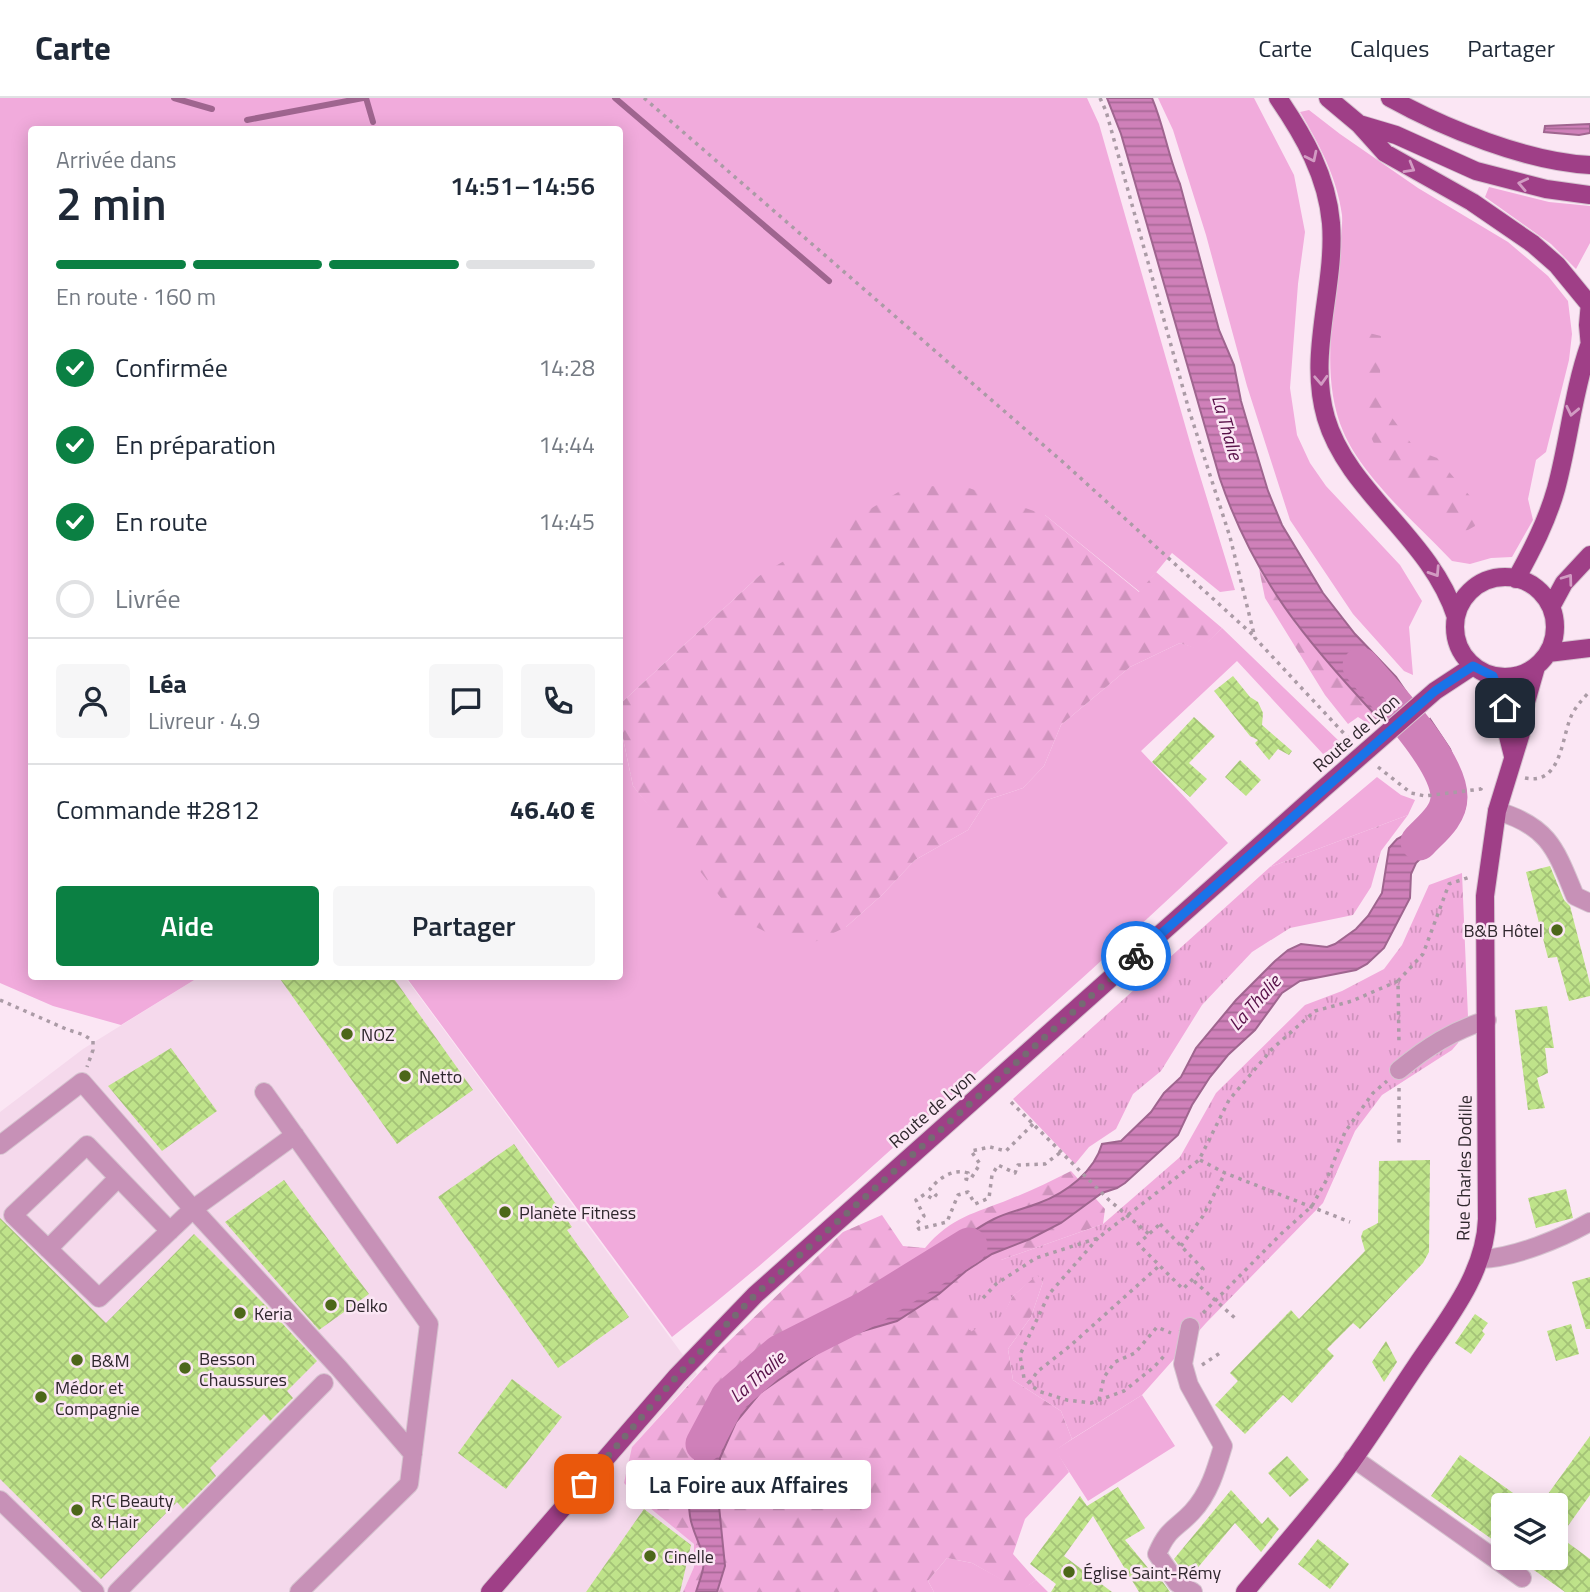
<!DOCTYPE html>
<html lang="fr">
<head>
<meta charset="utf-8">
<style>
	body { margin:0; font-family:"Titillium Web",sans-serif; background:#f6f6f7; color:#1f2937; height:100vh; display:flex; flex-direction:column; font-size:26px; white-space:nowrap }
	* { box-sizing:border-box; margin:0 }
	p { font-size:23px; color:#747a83 }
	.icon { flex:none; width:38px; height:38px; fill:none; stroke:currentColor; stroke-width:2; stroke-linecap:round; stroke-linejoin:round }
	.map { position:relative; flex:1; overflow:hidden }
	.drawer { position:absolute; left:28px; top:28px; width:595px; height:854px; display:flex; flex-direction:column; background:#fff; border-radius:7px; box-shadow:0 4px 18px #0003 }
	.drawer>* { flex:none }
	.fabs { position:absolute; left:1491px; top:1395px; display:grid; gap:14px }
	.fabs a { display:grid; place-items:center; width:77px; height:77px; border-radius:7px; background:#fff; box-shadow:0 4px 18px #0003; font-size:35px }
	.pin { position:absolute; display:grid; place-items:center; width:60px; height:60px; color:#fff; margin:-30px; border-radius:14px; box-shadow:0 4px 10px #0006 }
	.courier { position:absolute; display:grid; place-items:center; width:70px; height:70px; margin:-35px; border:5px solid #1a73e8; border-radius:50%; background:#fff; color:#222; box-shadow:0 2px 9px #0007 }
	.bubble { position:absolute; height:49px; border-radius:7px; background:#fff; box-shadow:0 4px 18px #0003; font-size:23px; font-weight:600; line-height:49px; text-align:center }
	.summary em { font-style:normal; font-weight:600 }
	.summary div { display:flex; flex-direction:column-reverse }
	.summary { display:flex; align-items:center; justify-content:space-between; height:119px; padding:0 28px }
	h1 { font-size:46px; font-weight:600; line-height:52px }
	.bar { display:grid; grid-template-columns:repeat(4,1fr); gap:10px 7px; align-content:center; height:84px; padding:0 28px }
	.bar i { height:9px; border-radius:5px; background:#e0e1e3 }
	.bar .current { background:#0b8043 }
	.bar p { grid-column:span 4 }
	.line { display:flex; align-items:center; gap:18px; padding:0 28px; border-top:2px solid #e0e1e3 }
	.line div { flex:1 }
	.round { display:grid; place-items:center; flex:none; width:74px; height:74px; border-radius:7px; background:#f6f6f7 }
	ol { padding:0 28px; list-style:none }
	li { display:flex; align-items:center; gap:21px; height:77px }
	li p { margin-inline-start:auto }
	li .icon { padding:7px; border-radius:50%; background:#0b8043; color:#fff; stroke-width:4 }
	li:last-child { color:#747a83 }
	li i { width:38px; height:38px; border:4px solid #e0e1e3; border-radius:50% }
	.cta { display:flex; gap:14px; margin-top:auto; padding:14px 28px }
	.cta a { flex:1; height:80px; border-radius:7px; background:#0b8043; color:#fff; font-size:28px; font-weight:600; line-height:80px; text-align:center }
	.cta a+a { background:#f6f6f7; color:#1f2937 }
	header { display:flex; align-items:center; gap:42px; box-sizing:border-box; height:98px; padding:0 35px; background:#fff; border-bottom:2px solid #e0e1e3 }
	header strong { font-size:33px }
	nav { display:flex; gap:38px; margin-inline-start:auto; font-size:24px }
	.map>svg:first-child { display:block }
	.built { fill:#f5d9ec }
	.grass { fill:#f1abdc }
	.forest { fill:url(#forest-firs) }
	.park { fill:url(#park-tufts) }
	.water { fill:url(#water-rules); stroke:#9f658f; stroke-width:2 }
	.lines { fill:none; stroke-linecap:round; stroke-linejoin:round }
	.stream { stroke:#9f658f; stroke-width:6 }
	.river { stroke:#cf80b9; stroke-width:37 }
	.building { fill:url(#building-cross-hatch) }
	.minor-casing { stroke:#d6c4d0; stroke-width:20 }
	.major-casing { stroke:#d6c4d0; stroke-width:20 }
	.path { stroke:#ab9ba6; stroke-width:3.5; stroke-dasharray:3.5 5; stroke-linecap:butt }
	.minor { stroke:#c791b7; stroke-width:18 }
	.major { stroke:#9f3f87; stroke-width:18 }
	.oneway { stroke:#d29bc3 }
	.done { stroke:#766a73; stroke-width:7; stroke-dasharray:0 12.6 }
	.route { stroke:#1a73e8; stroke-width:9 }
	.poi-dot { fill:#4c6719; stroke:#fbe6f4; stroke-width:2.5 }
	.labels { text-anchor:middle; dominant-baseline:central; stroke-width:5; stroke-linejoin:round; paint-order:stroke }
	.street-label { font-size:18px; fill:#2f272d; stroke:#fbe6f4 }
	.poi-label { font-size:18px; fill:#2f272d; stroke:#fbe6f4; text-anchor:start }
	.water-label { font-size:19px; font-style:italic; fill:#571048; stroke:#fbe6f4 }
</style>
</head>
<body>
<header>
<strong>Carte</strong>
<nav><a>Carte</a><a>Calques</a><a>Partager</a></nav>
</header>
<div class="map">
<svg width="1590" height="1494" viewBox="0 0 1590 1494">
	<defs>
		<pattern id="forest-firs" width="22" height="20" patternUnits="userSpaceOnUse" patternTransform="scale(1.75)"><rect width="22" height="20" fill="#f1abdc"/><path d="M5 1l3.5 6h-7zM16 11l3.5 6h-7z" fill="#cf93bd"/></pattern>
		<pattern id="park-tufts" width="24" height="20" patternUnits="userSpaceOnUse" patternTransform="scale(1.75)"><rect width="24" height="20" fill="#f1abdc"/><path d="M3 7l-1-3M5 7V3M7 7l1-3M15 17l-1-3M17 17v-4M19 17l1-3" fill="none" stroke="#cf93bd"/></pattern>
		<pattern id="water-rules" width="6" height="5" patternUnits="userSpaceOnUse" patternTransform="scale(1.75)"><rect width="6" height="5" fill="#cf80b9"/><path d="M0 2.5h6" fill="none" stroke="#a86997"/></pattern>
		<pattern id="building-cross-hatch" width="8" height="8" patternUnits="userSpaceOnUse" patternTransform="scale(1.75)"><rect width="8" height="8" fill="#bfe38a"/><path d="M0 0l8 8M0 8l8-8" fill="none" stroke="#a4c377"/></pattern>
	</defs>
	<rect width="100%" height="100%" fill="#fbe6f4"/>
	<path class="built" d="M199 879H405L697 1276 632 1349 694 1446V1469L683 1494H0V1014L83 951Z"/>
	<path class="grass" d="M0 0H1087L1099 26 1193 355 1235 492 1220 494 1172 455 1140 494 1045 417 759 478 620 606V32H32V878L199 879 121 927 53 908 0 885Z
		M1158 0H1254L1294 77 1305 134 1298 186 1290 290 1297 337 1310 365 1326 388 1400 467 1422 503 1409 529 1413 577 1404 573 1353 516 1290 422 1247 288 1206 137 1173 32Z
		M1309 12 1340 36 1418 90 1508 144 1548 178 1568 203 1572 236 1569 262 1546 354 1536 362 1528 401 1533 422 1512 459 1491 460 1470 466 1452 463C1418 427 1362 379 1343 333 1321 281 1333 219 1338 164 1339 149 1343 132 1342 117 1337 79 1319 46 1300 14Z
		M1489 89 1549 104 1590 108V145L1576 171 1551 146 1485 99Z
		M1222 530 1341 645 1323 656 1237 563 1141 653 1228 745C1136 833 1040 918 945 1003 856 1083 767 1165 672 1239L406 879 620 878V626L633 688 684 750 846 829 882 797 915 762 968 732 987 702 1023 690 1044 668 1061 627 1130 569 1180 545 1200 551Z
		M1377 679 1401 697 1415 702 1408 717 1270 769Z
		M1142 1297 1175 1348 1088 1403 1055 1352Z
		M947 1460 972 1465 1021 1492 1036 1482 1048 1494H934L928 1483Z"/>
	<path class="forest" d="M1369 235 1381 238 1380 276 1384 309 1416 352 1437 360 1476 405 1475 428 1459 437 1377 352 1363 322 1369 302Z
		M910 387 969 390 1045 417 1139 494 1156 474 1222 530 1200 552 1180 545 1130 569 1061 627 1044 668 1023 690 987 702 968 732 915 762 882 797 846 829 800 851 736 819 633 688 620 626V606L759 478Z
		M1259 471 1297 528 1378 620 1369 626 1358 619 1348 626 1325 597 1265 500Z
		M1071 1073 1105 1111 1103 1126 1001 1162 1003 1217 1012 1199 1037 1176 1043 1184 1031 1219 1008 1251 1013 1282 1061 1313 1072 1341 1056 1352 1069 1374 1025 1421 1013 1456 1036 1482 1021 1493 972 1465 947 1460 928 1483 934 1494H683L694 1469V1446L639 1401 624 1385 632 1349 723 1249 843 1134 882 1117 903 1148 925 1150C952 1118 974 1116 1010 1101 1031 1093 1051 1083 1071 1073Z"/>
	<path class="park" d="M1408 717 1381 753 1371 789 1353 817 1290 830 1252 854 1202 907 1161 973 1133 996 1116 1031 1089 1049 1075 1066 1013 1001 1270 769Z
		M1462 775 1468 919 1458 945 1452 952 1382 997 1355 1033 1323 1105 1206 1225 1142 1297 1072 1341 1061 1313 1013 1282 1008 1251 1031 1219 1043 1184 1037 1177 1012 1199 1004 1217 970 1234 957 1204 1001 1162 1103 1126 1180 1059 1216 995 1305 907 1342 893 1384 871 1402 847 1429 787Z"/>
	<path class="water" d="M1107 0H1152C1164 28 1168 58 1180 86L1219 232 1234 267 1241 303 1251 337 1268 393 1282 427 1323 495 1355 536 1396 579 1407 595 1378 620C1306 543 1255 483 1220 381L1121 36Z
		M1590 26V35L1579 37 1544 34 1545 28Z
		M1430 621 1450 651 1462 685 1437 692 1429 671 1405 643Z
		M1464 700 1465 710 1456 725 1416 765 1411 776 1410 800 1384 850 1367 866 1356 872 1300 883 1282 895 1255 932 1228 957 1210 979 1192 1007 1178 1037 1125 1085 1117 1090 1102 1095 1061 1125 1030 1141 992 1156 966 1173 939 1196 897 1223 849 1237 822 1252 760 1295 736 1324 720 1360 717 1388 725 1468 717 1494H696C699 1484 704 1473 704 1463 702 1448 692 1434 690 1418 685 1386 699 1339 718 1312 742 1279 801 1235 838 1219 857 1210 879 1205 896 1194 930 1171 958 1139 994 1121 1008 1114 1024 1111 1039 1105 1066 1095 1094 1074 1102 1046L1121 1043 1151 1014 1164 995 1181 979 1196 950 1236 902 1275 863 1288 852 1301 846 1327 849 1335 846 1356 831 1368 818 1382 795 1389 750 1397 741 1414 732 1438 705Z"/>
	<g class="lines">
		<path class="stream" d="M174 0 212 11
			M366 0 373 24
			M615 0 829 183
			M247 22 363 0"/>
		<path class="river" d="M1361 568C1385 597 1449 662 1449 699 1449 718 1431 731 1419 744
			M704 1346 729 1299 780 1255 867 1211 969 1148"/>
	</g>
	<path class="building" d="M1233 578 1250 599 1258 604 1263 615 1262 627 1292 653 1289 657 1278 651 1269 662 1255 645 1258 642 1250 638 1214 593Z
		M1194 619 1215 638 1189 665 1207 681 1190 699 1152 664Z
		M1240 662 1261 682 1246 698 1225 679Z
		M1550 768 1564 802 1570 808 1590 886V898L1569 903 1557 859 1548 860 1526 774Z
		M278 878H392L473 992 397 1046Z
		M1547 908 1554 950H1545L1548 975 1537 980 1545 1010 1528 1012 1515 912Z
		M171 950 217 1013 162 1053 108 988Z
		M514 1046 572 1129 567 1132 629 1219 558 1270 438 1099Z
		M1430 1062 1429 1154 1423 1165 1360 1231 1353 1225 1327 1251 1334 1258 1292 1305 1283 1297 1245 1336 1215 1307 1238 1283 1230 1275 1291 1212 1299 1221 1365 1153 1361 1139 1363 1133 1378 1125 1379 1063Z
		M284 1082 369 1196 319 1232 225 1124Z
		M1566 1091 1573 1120 1536 1130 1528 1100Z
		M0 1120 106 1225 194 1136 269 1211 317 1263 287 1293 293 1300 270 1323 264 1316 210 1370 216 1378 183 1411 177 1404 101 1481 0 1381Z
		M1590 1179V1231H1586L1572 1184Z
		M1475 1216 1488 1225 1482 1233 1485 1236 1471 1256 1455 1245Z
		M1571 1226 1579 1256 1556 1263 1547 1233Z
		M1386 1243 1397 1264 1384 1284 1372 1264Z
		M512 1281 562 1319 506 1391 458 1355Z
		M1590 1338V1397L1560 1439 1590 1461V1494H1565L1517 1460H1556V1407H1540Z
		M1460 1357 1530 1407H1503V1449L1431 1398Z
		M1287 1358 1309 1382 1290 1399 1268 1375Z
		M1118 1389 1145 1430 1125 1442 1158 1482 1160 1480 1170 1494H1139L1093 1418 1064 1458 1112 1494H1051L1056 1486 1030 1466 1080 1398 1087 1408Z
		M1231 1392 1262 1426 1268 1419 1279 1431 1261 1454 1235 1425 1190 1479 1185 1476 1174 1461Z
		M644 1411 691 1447 680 1494H586Z
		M1318 1441 1349 1466 1330 1491 1298 1466Z"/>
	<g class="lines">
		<g class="minor-casing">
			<path id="minor" d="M1497 713C1549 728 1556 752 1575 798L1590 805
				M1399 972C1427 949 1452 933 1487 922
				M264 994 429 1226 409 1386 299 1494
				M0 1047 82 984 193 1111 295 1037
				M170 1133 87 1047 13 1117 99 1200 193 1111 339 1270 413 1356
				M48 1151 118 1080
				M1481 1161C1514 1160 1562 1140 1590 1124
				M1190 1229 1183 1266 1189 1287 1223 1348C1216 1372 1209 1396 1192 1414 1175 1432 1168 1430 1157 1456L1177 1485 1193 1494
				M1353 1360 1522 1480
				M0 1402 95 1494
				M117 1494 324 1285"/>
		</g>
		<g class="major-casing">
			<path id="major" d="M1278 0C1304 38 1327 78 1331 125 1336 189 1307 255 1326 320 1348 395 1431 440 1456 519
				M1328 0 1359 26 1385 55 1472 104 1533 146 1557 167 1589 206
				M1390 0C1444 30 1527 64 1590 67
				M1359 26 1396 37 1476 73 1546 91 1590 97
				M1590 204 1588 227 1590 249
				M1455 529a50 50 0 1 1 100 0a50 50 0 1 1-100 0Z
				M1516 481C1532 452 1547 423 1556 391 1569 343 1573 294 1589 248
				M1551 509 1564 485 1590 457
				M1548 555 1590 550
				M1493 578 1505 610 1507 634 1513 658
				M490 1494 677 1278 755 1197 1323 691 1435 593 1473 568
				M1245 1494C1279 1453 1315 1413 1347 1370 1371 1337 1393 1302 1416 1268 1446 1223 1485 1177 1487 1121L1485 798 1497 713 1521 635 1526 604 1536 569"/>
		</g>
		<path class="path" d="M644 0 1064 365 1254 538
			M1100 0 1106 13 1189 312 1230 439 1255 540 1350 642
			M1378 669 1411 695 1425 698 1481 691 1484 686
			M1525 680C1560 687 1561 645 1570 621 1574 610 1582 602 1590 593
			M1398 883 1423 856 1449 786 1470 779
			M0 902 66 931 84 937 93 943V952L87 969
			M1399 990V1047
			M1011 1004 1109 1102 1150 1137
			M1033 1026 1006 1053 990 1049 971 1053 980 1066 970 1082 966 1081 968 1075C953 1070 939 1080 930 1091L936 1097 933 1101 925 1096 916 1102 924 1118 916 1126 919 1131 947 1124 958 1097 968 1094 975 1106 989 1100 992 1077 998 1067 1015 1075 1018 1067 1045 1066 1061 1054
			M1200 1062 1225 1075 1350 1124
			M1160 1126 1203 1171 1183 1191 1138 1146Z
			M1098 1140 1049 1196 1020 1257 1024 1280 1038 1293 1067 1302 1091 1305 1124 1293 1154 1269 1165 1257
			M1181 1148 1203 1118 1225 1075
			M1194 1183 1236 1221
			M983 1200 996 1186 1036 1160 1098 1140 1199 1062 1229 1002 1272 951 1315 913 1352 903 1398 883 1399 947
			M1203 1215 1281 1136 1312 1108 1327 1081 1345 1034 1373 995 1387 983
			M1202 1267 1220 1255
			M1029 1285 1038 1273 1070 1248 1159 1168
			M1099 1302 1104 1279 1115 1264 1135 1255 1157 1229 1171 1235"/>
		<use href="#minor" class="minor"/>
		<use href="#major" class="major"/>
	</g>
	<defs><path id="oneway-chevron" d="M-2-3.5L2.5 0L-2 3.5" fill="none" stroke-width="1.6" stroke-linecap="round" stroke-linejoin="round" transform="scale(1.75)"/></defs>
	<g class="oneway">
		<use href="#oneway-chevron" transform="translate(1312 59) rotate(64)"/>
		<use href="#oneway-chevron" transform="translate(1410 70) rotate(30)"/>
		<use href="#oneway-chevron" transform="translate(1523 86) rotate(-168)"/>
		<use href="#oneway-chevron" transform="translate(1321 282) rotate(87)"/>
		<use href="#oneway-chevron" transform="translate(1572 313) rotate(102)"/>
		<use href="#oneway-chevron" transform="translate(1435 474) rotate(57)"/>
		<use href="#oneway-chevron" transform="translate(1568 481) rotate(-54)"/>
	</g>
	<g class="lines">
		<path class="done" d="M584 1386 677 1278 755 1197 1136 858"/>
		<path class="route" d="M1136 858 1435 593 1473 568 1493 578 1505 610"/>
	</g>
	<g class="poi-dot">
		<circle cx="1557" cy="832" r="7"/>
		<circle cx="347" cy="936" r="7"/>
		<circle cx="405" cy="978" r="7"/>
		<circle cx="505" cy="1114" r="7"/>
		<circle cx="331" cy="1207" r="7"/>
		<circle cx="240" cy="1215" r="7"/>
		<circle cx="77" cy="1262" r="7"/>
		<circle cx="185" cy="1270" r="7"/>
		<circle cx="41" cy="1299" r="7"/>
		<circle cx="77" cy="1412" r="7"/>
		<circle cx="650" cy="1458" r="7"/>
		<circle cx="1069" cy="1474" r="7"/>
	</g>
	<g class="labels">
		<g class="street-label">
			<text transform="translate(1356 635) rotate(-41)">Route de Lyon</text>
			<text transform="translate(932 1011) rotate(-41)">Route de Lyon</text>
			<text transform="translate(1464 1070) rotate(-89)">Rue Charles Dodille</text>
		</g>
		<g class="poi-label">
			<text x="1543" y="832" text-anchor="end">B&amp;B Hôtel</text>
			<text x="361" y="936">NOZ</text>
			<text x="419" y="978">Netto</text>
			<text x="519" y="1114">Planète Fitness</text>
			<text x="345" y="1207">Delko</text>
			<text x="254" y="1215">Keria</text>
			<text x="199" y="1260">Besson<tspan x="199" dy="21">Chaussures</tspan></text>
			<text x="91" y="1262">B&amp;M</text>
			<text x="55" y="1289">Médor et<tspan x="55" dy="21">Compagnie</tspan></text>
			<text x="91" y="1402">R'C Beauty<tspan x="91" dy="21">&amp; Hair</tspan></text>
			<text x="664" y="1458">Cinelle</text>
			<text x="1083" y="1474">Église Saint-Rémy</text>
		</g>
		<g class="water-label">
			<text transform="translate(1228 329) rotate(74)">La Thalie</text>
			<text transform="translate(1254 904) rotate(-48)">La Thalie</text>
			<text transform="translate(757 1278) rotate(-41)">La Thalie</text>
		</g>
	</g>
</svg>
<div class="fabs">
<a><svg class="icon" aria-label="layers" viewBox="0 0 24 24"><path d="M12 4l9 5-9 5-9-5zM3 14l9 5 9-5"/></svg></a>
</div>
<div class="pin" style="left:584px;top:1386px;background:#ea580c"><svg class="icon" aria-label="bag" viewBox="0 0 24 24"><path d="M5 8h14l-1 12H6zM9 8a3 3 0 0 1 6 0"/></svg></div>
<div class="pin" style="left:1505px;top:610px;background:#1f2937"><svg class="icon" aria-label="home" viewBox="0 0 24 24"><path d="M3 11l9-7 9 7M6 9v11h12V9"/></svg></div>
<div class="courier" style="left:1136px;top:858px"><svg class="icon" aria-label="bike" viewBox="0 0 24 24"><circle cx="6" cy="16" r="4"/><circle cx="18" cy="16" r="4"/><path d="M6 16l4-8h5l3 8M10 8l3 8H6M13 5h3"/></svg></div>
<div class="bubble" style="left:626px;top:1362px;width:245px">La Foire aux Affaires</div>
<section class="drawer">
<div class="summary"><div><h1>2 min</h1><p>Arrivée dans</p></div><em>14:51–14:56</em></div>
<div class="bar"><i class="current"></i><i class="current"></i><i class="current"></i><i></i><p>En route · 160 m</p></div>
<ol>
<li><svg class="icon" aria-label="check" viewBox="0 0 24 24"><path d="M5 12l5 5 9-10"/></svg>Confirmée<p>14:28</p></li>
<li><svg class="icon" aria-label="check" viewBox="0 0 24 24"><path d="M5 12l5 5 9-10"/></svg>En préparation<p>14:44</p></li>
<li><svg class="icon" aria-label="check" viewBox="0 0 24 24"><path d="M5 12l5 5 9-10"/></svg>En route<p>14:45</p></li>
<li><i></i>Livrée</li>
</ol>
<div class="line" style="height:126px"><a class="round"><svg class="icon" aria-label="person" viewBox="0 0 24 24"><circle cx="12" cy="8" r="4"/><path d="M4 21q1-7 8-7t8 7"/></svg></a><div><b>Léa</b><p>Livreur · 4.9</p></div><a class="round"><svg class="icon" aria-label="chat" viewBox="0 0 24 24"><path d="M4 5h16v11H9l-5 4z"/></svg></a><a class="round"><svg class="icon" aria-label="phone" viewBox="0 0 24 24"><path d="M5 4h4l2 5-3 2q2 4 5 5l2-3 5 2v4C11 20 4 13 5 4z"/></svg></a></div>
<div class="line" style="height:91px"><div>Commande #2812</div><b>46.40 €</b></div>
<div class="cta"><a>Aide</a><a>Partager</a></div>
</section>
</div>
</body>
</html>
